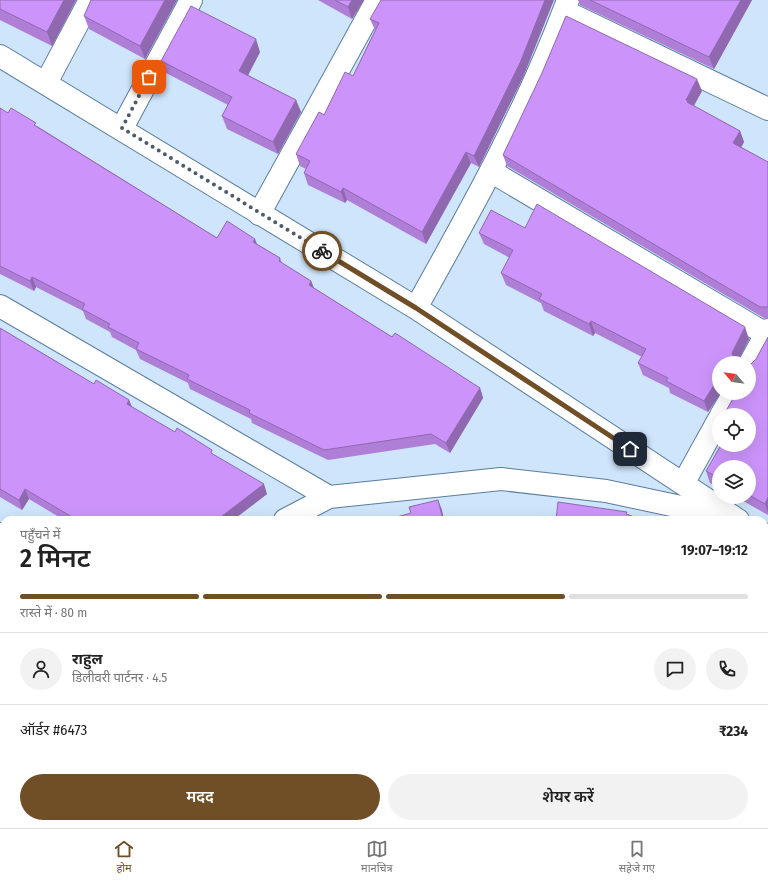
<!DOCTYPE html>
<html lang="hi">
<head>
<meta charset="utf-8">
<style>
	body { margin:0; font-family:"Fira Sans Condensed","Noto Sans Devanagari",sans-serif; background:#f2f2f2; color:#222; height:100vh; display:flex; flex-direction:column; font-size:15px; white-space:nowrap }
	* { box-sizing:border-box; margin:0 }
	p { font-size:13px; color:#767676 }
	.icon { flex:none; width:22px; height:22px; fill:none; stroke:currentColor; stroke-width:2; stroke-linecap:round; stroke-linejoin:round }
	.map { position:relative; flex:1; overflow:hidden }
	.side { position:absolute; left:0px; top:516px; width:768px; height:312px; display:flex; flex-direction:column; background:#fff; border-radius:12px 12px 0 0; box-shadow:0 4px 16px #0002 }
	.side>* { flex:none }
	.needle { width:26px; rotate:298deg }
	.buttons { position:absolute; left:712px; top:356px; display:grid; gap:8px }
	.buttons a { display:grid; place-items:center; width:44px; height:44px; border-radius:50%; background:#fff; box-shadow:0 4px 16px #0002; font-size:20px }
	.pin { position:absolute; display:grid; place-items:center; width:34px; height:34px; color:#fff; margin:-17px; border-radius:8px; box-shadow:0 2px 6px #0006 }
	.courier { position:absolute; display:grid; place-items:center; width:40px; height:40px; margin:-20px; border:3px solid #704e26; border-radius:50%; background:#fff; color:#222; box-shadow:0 1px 5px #0007 }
	.headline em { font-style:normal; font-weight:600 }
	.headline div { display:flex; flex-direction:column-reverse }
	.headline { display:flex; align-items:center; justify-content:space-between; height:68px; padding:0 20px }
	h1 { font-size:26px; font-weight:600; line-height:30px }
	.bar { display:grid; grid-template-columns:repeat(4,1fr); gap:6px 4px; align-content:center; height:48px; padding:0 20px }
	.bar i { height:5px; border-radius:3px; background:#e0e0e0 }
	.bar .current { background:#704e26 }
	.bar p { grid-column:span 4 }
	.line { display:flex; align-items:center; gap:10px; padding:0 20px; border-top:1px solid #e0e0e0 }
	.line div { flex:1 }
	.round { display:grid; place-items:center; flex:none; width:42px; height:42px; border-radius:21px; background:#f2f2f2 }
	.action { display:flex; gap:8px; margin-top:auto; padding:8px 20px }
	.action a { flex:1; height:46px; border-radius:24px; background:#704e26; color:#fff; font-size:16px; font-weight:600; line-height:46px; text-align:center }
	.action a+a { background:#f2f2f2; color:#222 }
	.menu { display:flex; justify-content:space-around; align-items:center; height:56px; border-top:1px solid #e0e0e0; background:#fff; font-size:11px; color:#767676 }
	.menu a { display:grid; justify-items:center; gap:2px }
	.menu .current { color:#704e26 }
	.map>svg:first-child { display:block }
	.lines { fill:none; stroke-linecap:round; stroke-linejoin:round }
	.minor-casing { stroke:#5a7d9f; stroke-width:24 }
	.minor { stroke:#fff; stroke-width:22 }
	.wall { fill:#af7fd8 }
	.shaded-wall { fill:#8f68b0 }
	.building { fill:#cc94fb; stroke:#8f68b0 }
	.done { stroke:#4b5b6b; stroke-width:4; stroke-dasharray:0 7.2 }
	.route { stroke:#704e26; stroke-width:5 }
</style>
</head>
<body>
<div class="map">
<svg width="768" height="828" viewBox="0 0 768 828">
	<rect width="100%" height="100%" fill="#cee5fb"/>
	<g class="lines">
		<g class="minor-casing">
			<path id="minor" d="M564 11 768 109
				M0 56 416 308 738 520
				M46 83 90 0
				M122 128 191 0
				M492 172 766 334 768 330
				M259 214 377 0
				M0 306 329 497
				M416 308C472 208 528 108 568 0
				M749 365 766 334
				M721 415 734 393
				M683 484 719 419
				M285 520 329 497 501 479 606 491 723 516
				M0 534 4 536
				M764 534 768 536
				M0 684 4 682
				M764 755 768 758
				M394 824 400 828
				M725 824 731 828
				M433 828 435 824"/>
		</g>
		<use href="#minor" class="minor"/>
	</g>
	<path class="wall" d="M0 0H76L52 46 0 20Z
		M91 0H177L145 59 89 29 84 16Z
		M318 0H364L352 19Z
		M578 0H752L714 69 580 5Z
		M370 19 524 75 479 167 471 163 426 244 347 200 345 203 308 185 304 173 306 169 300 166 296 154 324 115 353 76 375 30Z
		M260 52 248 75 296 100 301 112 278 154 227 129 222 116 228 105 166 73 161 61Z
		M702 91 694 106 740 131 744 142 741 147 768 162V319L764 318 507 166 503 155Z
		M0 108 8 113 37 126 217 238 257 244 280 258 282 263 311 281 314 288 392 337 480 388 483 398 450 453 435 444 328 460 252 423 251 419 190 389 188 383 140 359 136 350 112 337 110 332 86 319 83 311 36 287 34 291 0 274Z
		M525 228 749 339 737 363H719L708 412 670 393 669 388 643 375 638 363 642 357 595 333 593 336 544 311 541 303 506 285 501 273 510 258 484 244 479 233Z
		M0 328 94 384 129 400 132 407 175 432 214 455 267 494 233 520H64L29 499 22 510 0 497Z
		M768 337V515L736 497H749V467H719V488L710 483 706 471 749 445 728 414 726 411 749 393 751 364 756 359Z
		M764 554 768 556V721L764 719Z
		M0 724 4 727V818L0 816Z
		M20 824H352L359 828H28Z
		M448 824H709L716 828H449Z"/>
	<path class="shaded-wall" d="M64 0H76L52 46 47 32Z
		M165 0H177L145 59 140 46Z
		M352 0H364L352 19 348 7Z
		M545 0H554L524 75 479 167 474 156Z
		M741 0H752L714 69 709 57Z
		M256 39 260 52 244 83 239 71Z
		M697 79 702 91 691 110 686 100Z
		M296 100 301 112 278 154 273 142Z
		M740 131 744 142 737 155 733 143Z
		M466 152 471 163 426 244 422 232Z
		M343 188 347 200 345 203 341 192Z
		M255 239 259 249 253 242Z
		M32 277 36 287 34 291 30 281Z
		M311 281 315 291 309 285Z
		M591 321 595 333 593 336 589 324Z
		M745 327 749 339 737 363H735L732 353Z
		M719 377V393H721L708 412 704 401Z
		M480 388 483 398 450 453 446 443Z
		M129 400 133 410 127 404Z
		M264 484 267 494 233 520H217Z
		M25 489 29 499 22 510 19 500Z
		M768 497V513L765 504Z
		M438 500 442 510 444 520H443Z
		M4 592V621L0 628V599Z"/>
	<path class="building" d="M0 0H64L47 32 0 9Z
		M91 0H165L140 46 84 16Z
		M335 0H352L348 7Z
		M381 0H545L520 63 474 156 466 152 422 232 343 188 341 192 304 173 310 161 296 154 319 112 324 115 345 72 353 76 379 23 370 19Z
		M590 0H741L709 57Z
		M191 6 256 39 239 71 296 100 273 142 222 116 232 97 161 61Z
		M566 16 697 79 686 100 688 101 687 102 740 131 733 143 768 162V307H760L503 155 542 73Z
		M0 108 8 113 11 108 36 123 34 125 217 238 227 221 255 239 253 242 280 258 279 261 311 281 309 285 392 337 395 333 480 388 446 443 431 434 324 450 249 413 250 410 187 379 189 375 136 349 139 343 108 327 110 324 82 309 85 304 32 277 30 281 0 266Z
		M537 204 745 327 732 353 734 360 738 363H719V377L704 401 666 381 668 378 638 363 646 349 591 321 589 324 539 299 542 294 501 273 513 250 479 233 491 210 525 228Z
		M0 328 94 384 96 380 129 400 127 404 175 432 177 428 212 450 211 453 264 484 217 520H205L202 518 200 520H77L25 489 19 500 0 489Z
		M768 337V497L765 504 749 495V467H719V478L706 471 721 445H749V415H727L728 413 726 411 736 393H749V365L751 364 756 359Z
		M438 500 443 520H386L411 513 409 507Z
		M558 502 627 512 626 514 643 520H556Z
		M0 547 4 549V592L0 599Z
		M764 554 768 556V713L764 711Z
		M0 724 4 727V809L0 807Z
		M38 824H352L359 828H46Z
		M451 824H709L716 828H457Z"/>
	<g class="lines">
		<path class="done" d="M149 77 122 128 322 251"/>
		<path class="route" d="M322 251 416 308 630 449"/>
	</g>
</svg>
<div class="buttons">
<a><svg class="needle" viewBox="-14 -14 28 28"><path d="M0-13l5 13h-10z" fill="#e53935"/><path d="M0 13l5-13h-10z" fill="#767676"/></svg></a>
<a><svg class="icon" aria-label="locate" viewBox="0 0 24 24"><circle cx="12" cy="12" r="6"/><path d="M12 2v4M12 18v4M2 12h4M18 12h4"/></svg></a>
<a><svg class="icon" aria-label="layers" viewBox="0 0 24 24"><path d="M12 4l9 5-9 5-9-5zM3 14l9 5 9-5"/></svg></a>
</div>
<div class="pin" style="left:149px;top:77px;background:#ea580c"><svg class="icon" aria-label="bag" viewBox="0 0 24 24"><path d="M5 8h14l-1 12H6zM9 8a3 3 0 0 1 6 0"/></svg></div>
<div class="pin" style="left:630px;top:449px;background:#1f2937"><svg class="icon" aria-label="home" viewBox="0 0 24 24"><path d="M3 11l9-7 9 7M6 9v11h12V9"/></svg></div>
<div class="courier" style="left:322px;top:251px"><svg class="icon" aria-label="bike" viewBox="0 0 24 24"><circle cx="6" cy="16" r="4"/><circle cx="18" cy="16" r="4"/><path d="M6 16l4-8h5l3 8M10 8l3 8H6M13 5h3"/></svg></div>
<section class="side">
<div class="headline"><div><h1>2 मिनट</h1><p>पहुँचने में</p></div><em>19:07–19:12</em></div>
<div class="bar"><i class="current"></i><i class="current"></i><i class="current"></i><i></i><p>रास्ते में · 80 m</p></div>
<div class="line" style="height:72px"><a class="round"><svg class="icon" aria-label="person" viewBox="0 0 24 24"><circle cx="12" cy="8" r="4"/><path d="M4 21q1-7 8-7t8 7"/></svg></a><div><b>राहुल</b><p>डिलीवरी पार्टनर · 4.5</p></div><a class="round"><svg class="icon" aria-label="chat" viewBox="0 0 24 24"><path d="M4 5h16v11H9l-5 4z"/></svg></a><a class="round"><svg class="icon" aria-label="phone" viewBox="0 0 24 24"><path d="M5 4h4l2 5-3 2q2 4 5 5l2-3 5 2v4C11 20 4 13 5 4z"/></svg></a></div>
<div class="line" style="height:52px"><div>ऑर्डर #6473</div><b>₹234</b></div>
<div class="action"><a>मदद</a><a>शेयर करें</a></div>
</section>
</div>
<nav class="menu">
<a class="current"><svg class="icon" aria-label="home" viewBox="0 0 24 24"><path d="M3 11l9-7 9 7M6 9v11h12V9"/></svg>होम</a>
<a><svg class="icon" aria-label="map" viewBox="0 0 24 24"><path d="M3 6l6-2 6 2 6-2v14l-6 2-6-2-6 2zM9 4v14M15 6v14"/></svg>मानचित्र</a>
<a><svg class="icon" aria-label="saved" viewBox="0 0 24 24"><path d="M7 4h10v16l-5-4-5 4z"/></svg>सहेजे गए</a>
</nav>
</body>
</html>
